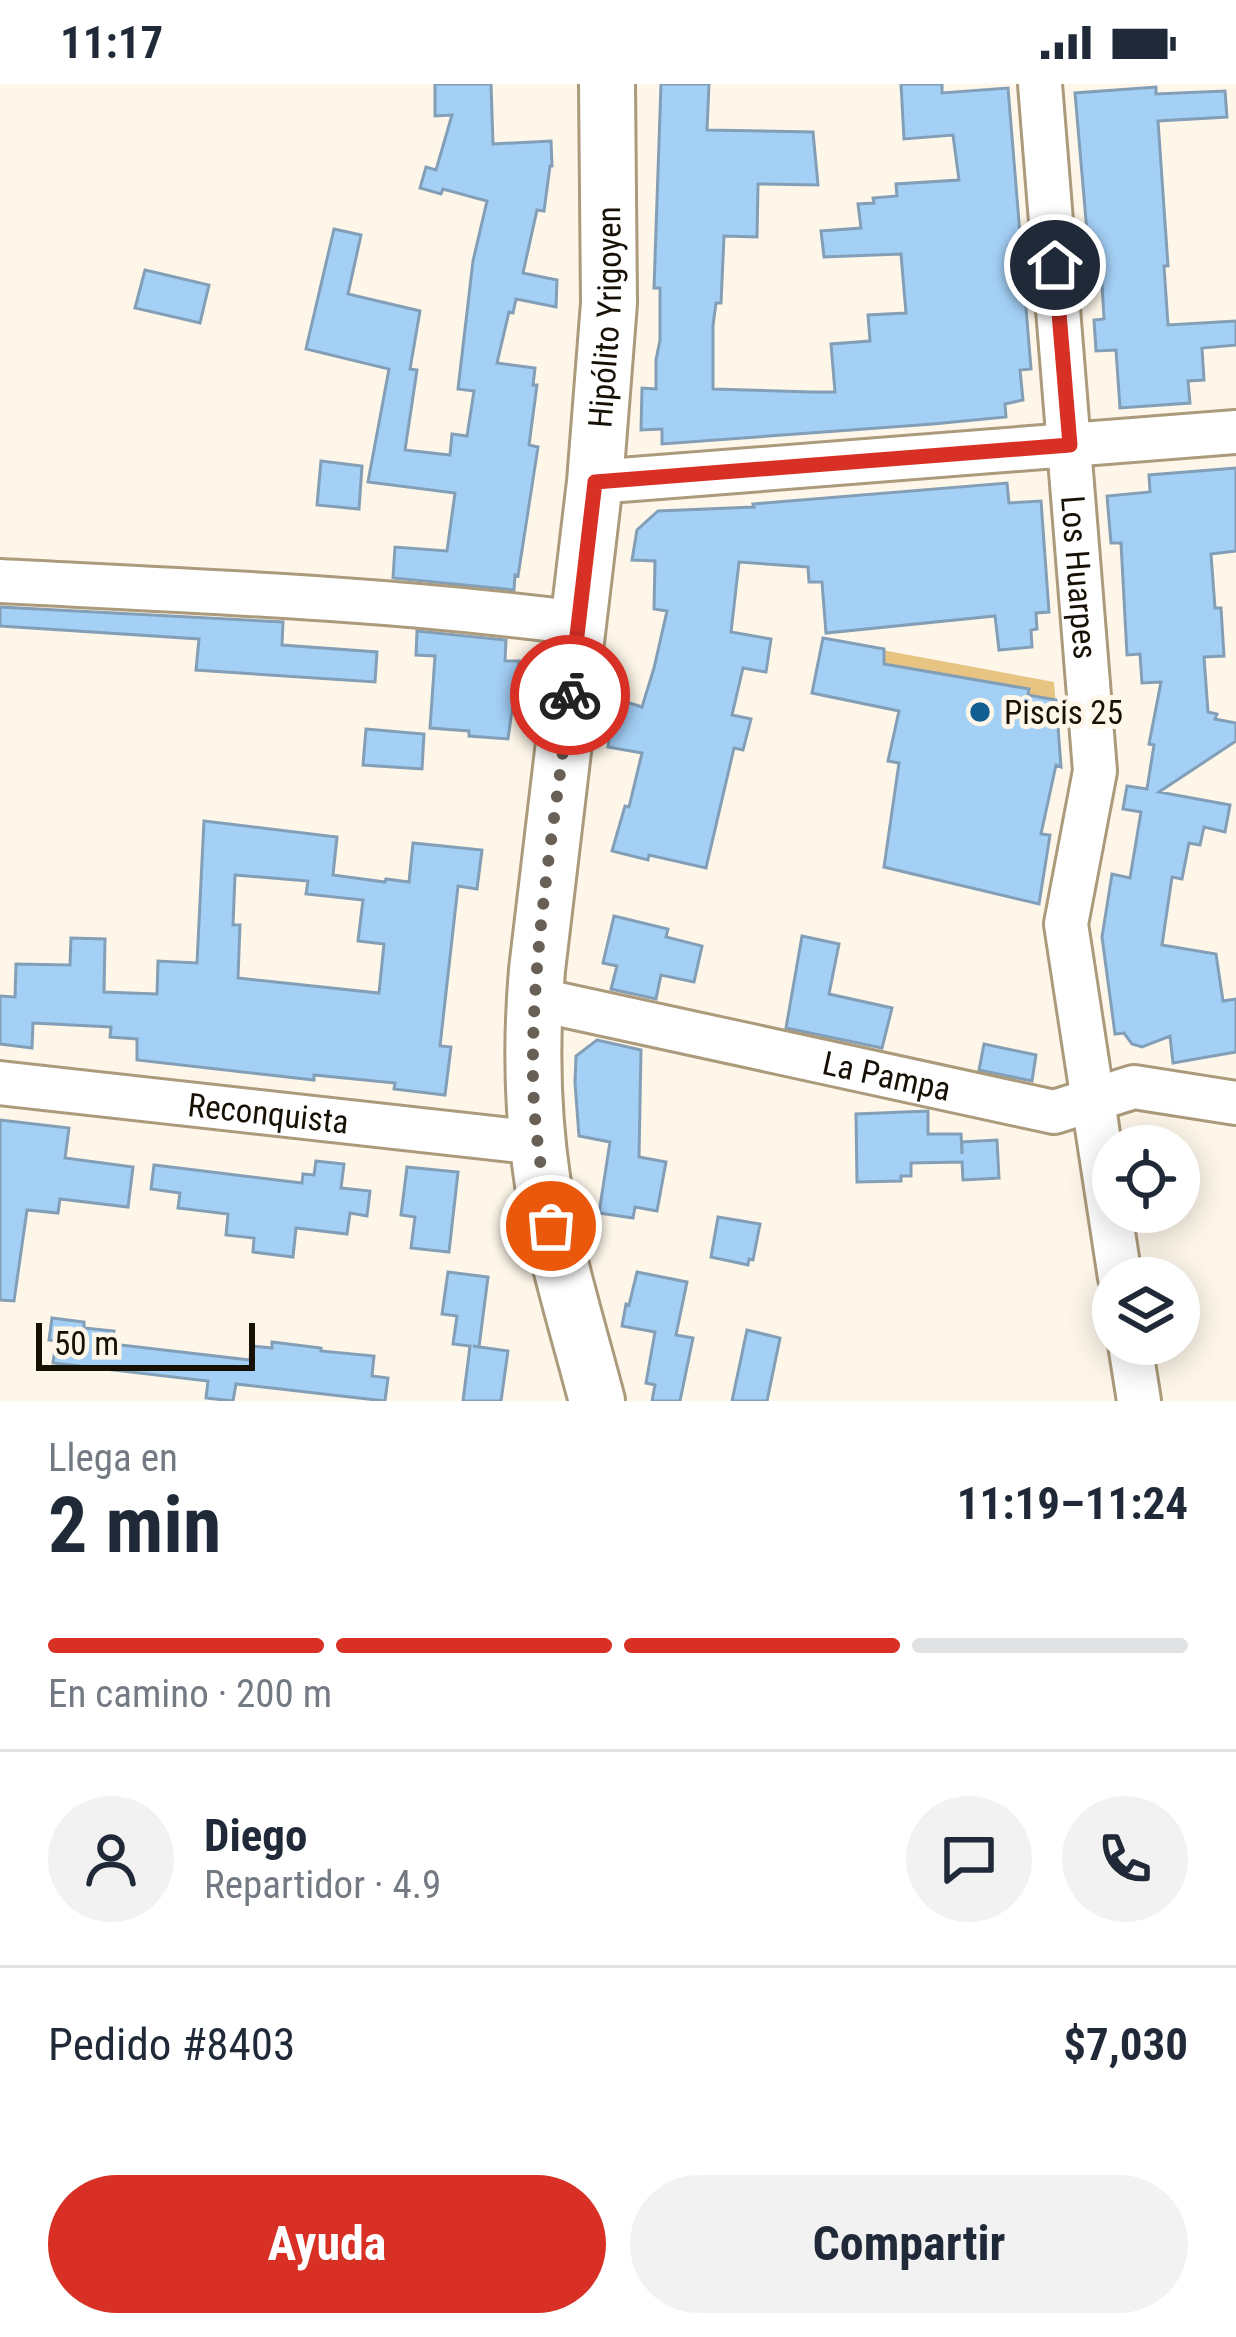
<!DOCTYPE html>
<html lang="es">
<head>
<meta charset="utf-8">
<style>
	body { margin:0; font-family:"Roboto Condensed",sans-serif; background:#f2f2f3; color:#1f2937; height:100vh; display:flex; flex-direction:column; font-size:45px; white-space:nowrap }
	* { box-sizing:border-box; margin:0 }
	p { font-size:39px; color:#747a83 }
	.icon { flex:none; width:66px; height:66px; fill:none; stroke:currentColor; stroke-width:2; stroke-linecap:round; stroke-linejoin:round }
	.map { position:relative; height:1317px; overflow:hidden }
	.details { display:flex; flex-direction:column; background:#fff; flex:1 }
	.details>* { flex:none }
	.tools { position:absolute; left:1092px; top:1041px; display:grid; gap:24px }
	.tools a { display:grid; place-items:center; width:108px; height:108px; border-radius:50%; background:#fff; box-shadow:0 6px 30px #0003; font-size:60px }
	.scale { position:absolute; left:36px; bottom:30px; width:219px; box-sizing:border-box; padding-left:12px; border:6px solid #171005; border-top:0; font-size:33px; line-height:42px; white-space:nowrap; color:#171005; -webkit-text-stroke:9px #fdf6e9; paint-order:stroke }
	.pin { position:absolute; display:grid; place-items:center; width:102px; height:102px; color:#fff; margin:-51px; border:6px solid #fff; border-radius:50%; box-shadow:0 3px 12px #0007 }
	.courier { position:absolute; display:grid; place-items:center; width:120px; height:120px; margin:-60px; border:9px solid #d93025; border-radius:50%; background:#fff; color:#222; box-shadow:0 3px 15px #0007 }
	.overview em { font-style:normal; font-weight:700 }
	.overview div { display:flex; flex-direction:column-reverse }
	.overview { display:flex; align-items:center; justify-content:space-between; height:204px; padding:0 48px }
	h1 { font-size:78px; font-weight:700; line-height:90px }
	.bar { display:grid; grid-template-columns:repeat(4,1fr); gap:18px 12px; align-content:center; height:144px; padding:0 48px }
	.bar i { height:15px; border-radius:9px; background:#e0e1e3 }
	.bar .selected { background:#d93025 }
	.bar p { grid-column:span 4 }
	.line { display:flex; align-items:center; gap:30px; padding:0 48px; border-top:3px solid #e0e1e3 }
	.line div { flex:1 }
	.round { display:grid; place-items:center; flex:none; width:126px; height:126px; border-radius:63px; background:#f2f2f3 }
	.primary-button { display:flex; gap:24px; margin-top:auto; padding:24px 48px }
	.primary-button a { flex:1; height:138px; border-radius:72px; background:#d93025; color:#fff; font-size:48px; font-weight:700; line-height:138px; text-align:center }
	.primary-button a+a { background:#f2f2f3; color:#1f2937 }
	.status { display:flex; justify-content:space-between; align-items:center; height:84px; padding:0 60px; background:#fff; direction:ltr }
	.status svg { height:33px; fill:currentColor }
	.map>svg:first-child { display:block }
	.green { fill:#e7c482 }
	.building { fill:#a4d0f6; stroke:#829fb7; stroke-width:3; fill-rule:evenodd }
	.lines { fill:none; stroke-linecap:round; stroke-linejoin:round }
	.minor-casing { stroke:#ab9a7b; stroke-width:48 }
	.major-casing { stroke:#ab9a7b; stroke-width:60 }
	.minor { stroke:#fff; stroke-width:42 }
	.major { stroke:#fff; stroke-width:54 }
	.done { stroke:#686055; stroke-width:12; stroke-dasharray:0 21.6 }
	.route { stroke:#d93025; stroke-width:15 }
	.poi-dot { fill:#125e91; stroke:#fdf6e9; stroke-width:4.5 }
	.labels { text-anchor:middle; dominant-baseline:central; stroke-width:10; stroke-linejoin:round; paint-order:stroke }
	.street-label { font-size:33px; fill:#171005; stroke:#fdf6e9 }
	.poi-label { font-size:33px; fill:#171005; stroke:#fdf6e9; text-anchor:start }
</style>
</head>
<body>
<div class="status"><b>11:17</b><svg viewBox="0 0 49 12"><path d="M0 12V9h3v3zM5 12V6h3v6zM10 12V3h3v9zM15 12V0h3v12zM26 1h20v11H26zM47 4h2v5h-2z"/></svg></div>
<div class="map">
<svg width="1236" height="1317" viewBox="0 0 1236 1317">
	<rect width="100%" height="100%" fill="#fdf6e9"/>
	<path class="green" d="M823 555 1054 598 1061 683 1024 671Z"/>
	<path class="building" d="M435 0H491L493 60 551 57 552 82H550L544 127 537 126 523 189 557 196 556 223 516 215 513 229 509 228 497 279 535 284 533 301H537L529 361 538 363 518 492 515 491 514 506 393 494 395 463 447 467 455 409 368 398 389 285 306 265 334 145 361 151 348 210 420 227 410 285 417 286 405 366 450 371 452 350 467 352 474 307 458 305 473 177 487 117 443 105 441 110 420 104 426 83 436 86 452 31 435 32Z
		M661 0H709L707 46 813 48 818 101 758 100 757 153 724 152 721 219H716L713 241V305L812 308H835L831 260 870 257 868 231 906 229 901 170 824 173 821 147 861 144 858 120 874 119 873 114 897 112 896 100 959 96 953 51 904 55 901 0H942V9L1008 4 1031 285 1020 286 1023 316 1005 320 1006 333 933 340 662 360V345L641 346 642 304 656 305V276L660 256V204H654Z
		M1156 3V10L1225 7 1227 33 1158 37 1168 182H1164L1168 241 1236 237V261L1202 264 1204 296 1188 297 1190 319 1120 324 1116 266 1096 267 1094 236 1104 235 1101 182 1090 183 1075 9Z
		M145 186 209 201 200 239 135 224Z
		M321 377 362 382 359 425 317 421Z
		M1236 384V467L1211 470 1215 524H1221L1224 572 1204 573 1208 628 1217 630 1215 635 1236 639V657L1159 708 1230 721 1225 748 1204 743 1200 761 1189 759 1182 795 1172 793 1162 861 1216 870 1223 917 1236 915V968L1173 979 1170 952 1142 963 1132 960 1124 949 1115 950 1102 853 1112 790 1130 794 1141 728 1123 725 1127 702 1147 705 1154 661 1149 660 1161 598 1142 599 1140 570 1127 571 1121 459H1111L1107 412 1150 408 1149 391Z
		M1007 399 1009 419 1041 417 1049 528 1036 529 1037 545 1031 546 1032 563 999 566 995 532 826 549 822 498H809L808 483 739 478 731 548 771 555 766 588 743 584 732 631 751 635 743 666 734 664 706 784 649 771 648 776 612 767 625 722 629 723 642 669 608 663 614 614 642 623 654 584 667 527 654 525 655 477 632 476 637 446 658 427 754 423 753 420Z
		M0 523 283 538 282 561 377 568 375 598 196 586 199 555 0 542Z
		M417 547 506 556 505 577H519L508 655 469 652V647L430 644 435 572 416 571Z
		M823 554 884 565V580L1029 605 1028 611 1056 616 1061 683 1056 681 1041 750 1050 751 1039 820 884 783 899 679 888 677 899 627 812 609Z
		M366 645 424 650 422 685 363 681Z
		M204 737 337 753 333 791 385 798 386 795 409 798 413 759 482 766 477 805 458 802 440 962 451 963 445 1011 394 1005 395 999 314 991V996L137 976V955L110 953 111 943 33 939 32 964 0 960V912L15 913 16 880 70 881 71 854 105 855 104 908 157 910 158 877 197 879ZM235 791 308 797 306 810 363 816 358 857 384 860 379 909 238 894 240 841H233Z
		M614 832 668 845 666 853 702 862 694 898 661 891 656 915 611 905 617 882 603 879Z
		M802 852 839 860 829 910 892 924 882 964 786 944Z
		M597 956 641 966 639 1073 666 1078 657 1127 635 1123 633 1134 599 1129 610 1058 579 1052 575 999 576 972Z
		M984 960 1036 971 1032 997 979 986Z
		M928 1027V1050H961L962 1070V1058L997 1056 999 1094 963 1096 962 1078 911 1079V1092H901V1097L857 1098 856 1030Z
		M0 1036 69 1044 65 1074 133 1083 128 1123 60 1115 58 1129 27 1126 14 1217 0 1216Z
		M316 1077 344 1080 341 1104 370 1107 367 1132 350 1129 347 1150 296 1144 293 1173 253 1168 254 1154 226 1151 228 1130 178 1124 180 1109 151 1105 154 1081 302 1099 303 1090 314 1091Z
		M407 1083 458 1088 449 1168 411 1164 415 1133 401 1131Z
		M718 1133 760 1140 753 1176 749 1175 748 1181 711 1173Z
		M448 1188 488 1193 479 1263 473 1262 508 1267 501 1317H463L470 1262 453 1260 457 1232 442 1230Z
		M637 1188 687 1198 676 1251 693 1254 680 1317H652L655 1301 646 1299 655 1248 622 1242 626 1220 629 1221Z
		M52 1234 84 1238V1244L114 1247 112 1260 250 1276 251 1262 272 1264V1258L321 1264V1267L374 1272 372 1292 388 1294 385 1317 236 1300 233 1317 206 1314 208 1297 53 1279 56 1257 49 1256Z
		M747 1246 780 1254 767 1317H732Z"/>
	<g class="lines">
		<g class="minor-casing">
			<g id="minor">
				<path id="s1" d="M1040 0 1095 687 1066 840 1120 1194"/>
				<path d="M595 398 1236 348"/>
				<path d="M0 497C193 507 387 514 579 539"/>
				<path id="s2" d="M535 915 1054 1028 1134 1003 1236 1019"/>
				<path id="s3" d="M0 999 538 1059"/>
				<path d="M1130 1260 1139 1317"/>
			</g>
		</g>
		<g class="major-casing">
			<g id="major">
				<path id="s4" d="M597 1317C578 1245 556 1173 543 1100 532 1029 531 957 537 886L595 398 609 219 607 0"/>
			</g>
		</g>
		<use href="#minor" class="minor"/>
		<use href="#major" class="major"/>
	</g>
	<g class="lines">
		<path class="done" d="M551 1142C542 1094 534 1045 533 996 531 868 555 739 570 611"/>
		<path class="route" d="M570 611 595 398 1070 361 1055 181"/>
	</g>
	<circle class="poi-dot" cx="980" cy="628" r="12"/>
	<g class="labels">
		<g class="street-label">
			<text stroke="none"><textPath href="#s4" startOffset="1095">Hipólito Yrigoyen</textPath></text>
			<text stroke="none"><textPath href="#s1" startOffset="495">Los Huarpes</textPath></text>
			<text stroke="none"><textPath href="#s2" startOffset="360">La Pampa</textPath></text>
			<text stroke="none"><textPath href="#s3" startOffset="270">Reconquista</textPath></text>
		</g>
		<g class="poi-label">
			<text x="1004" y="628">Piscis 25</text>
		</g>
	</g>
</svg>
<div class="tools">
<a><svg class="icon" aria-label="locate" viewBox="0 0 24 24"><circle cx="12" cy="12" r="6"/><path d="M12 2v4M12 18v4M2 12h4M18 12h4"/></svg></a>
<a><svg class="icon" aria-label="layers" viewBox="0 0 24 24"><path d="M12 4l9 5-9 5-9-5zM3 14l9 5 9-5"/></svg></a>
</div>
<div class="scale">50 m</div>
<div class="pin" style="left:551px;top:1142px;background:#ea580c"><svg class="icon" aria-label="bag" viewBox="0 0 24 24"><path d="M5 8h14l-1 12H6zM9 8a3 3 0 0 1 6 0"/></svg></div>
<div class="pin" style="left:1055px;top:181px;background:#1f2937"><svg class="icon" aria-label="home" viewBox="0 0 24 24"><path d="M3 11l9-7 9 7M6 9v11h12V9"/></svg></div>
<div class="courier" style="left:570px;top:611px"><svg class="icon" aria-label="bike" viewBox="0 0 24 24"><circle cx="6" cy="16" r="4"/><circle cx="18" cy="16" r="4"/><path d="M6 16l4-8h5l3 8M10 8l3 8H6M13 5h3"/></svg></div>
</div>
<section class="details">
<div class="overview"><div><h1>2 min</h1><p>Llega en</p></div><em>11:19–11:24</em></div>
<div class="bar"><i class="selected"></i><i class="selected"></i><i class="selected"></i><i></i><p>En camino · 200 m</p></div>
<div class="line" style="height:216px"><a class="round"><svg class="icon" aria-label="person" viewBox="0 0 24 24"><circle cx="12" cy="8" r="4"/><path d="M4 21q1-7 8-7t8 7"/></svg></a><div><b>Diego</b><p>Repartidor · 4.9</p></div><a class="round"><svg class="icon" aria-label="chat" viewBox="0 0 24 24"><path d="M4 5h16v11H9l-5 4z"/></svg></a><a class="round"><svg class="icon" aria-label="phone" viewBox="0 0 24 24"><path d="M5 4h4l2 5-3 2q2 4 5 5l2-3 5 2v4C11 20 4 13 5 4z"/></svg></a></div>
<div class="line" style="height:156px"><div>Pedido #8403</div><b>$7,030</b></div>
<div class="primary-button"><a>Ayuda</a><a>Compartir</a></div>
</section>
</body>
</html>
